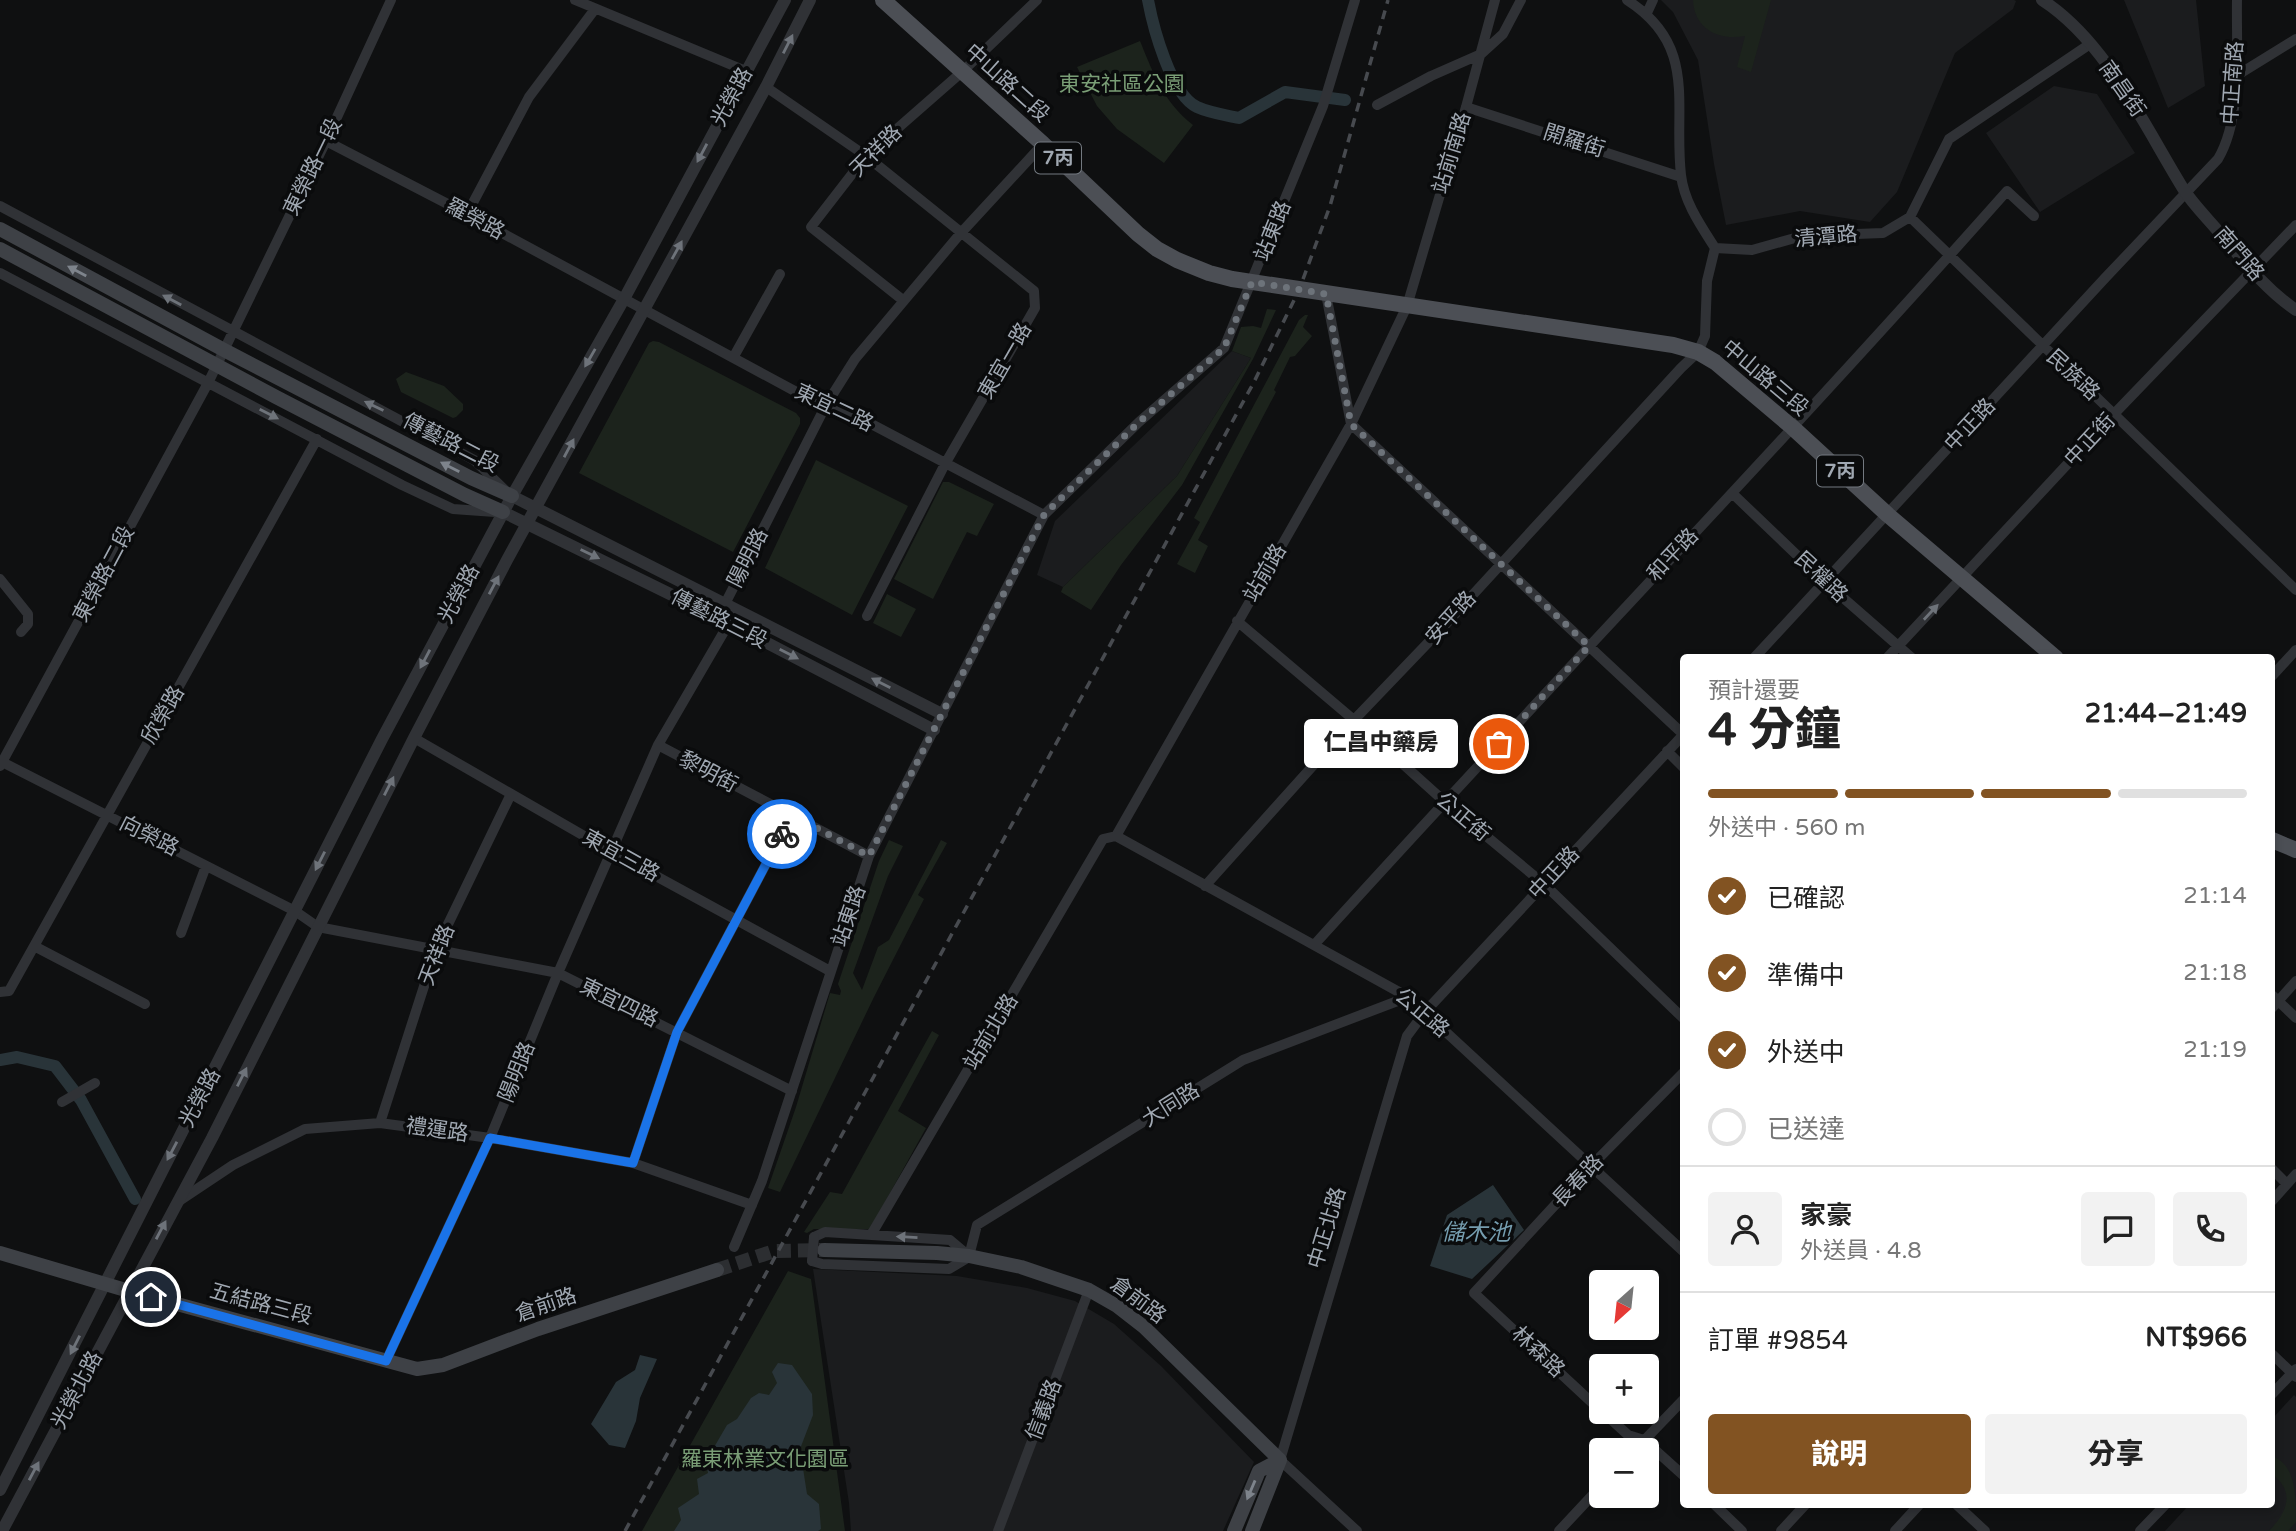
<!DOCTYPE html>
<html lang="zh-TW">
<head>
<meta charset="utf-8">
<style>
	body { margin:0; font-family:"Varela Round","Noto Sans TC",sans-serif; background:#f2f2f2; color:#222; height:100vh; display:flex; flex-direction:column; font-size:26px; white-space:nowrap }
	* { box-sizing:border-box; margin:0 }
	p { font-size:23px; color:#767676 }
	.icon { flex:none; width:38px; height:38px; fill:none; stroke:currentColor; stroke-width:2; stroke-linecap:round; stroke-linejoin:round }
	.map { position:relative; flex:1; overflow:hidden }
	.panel { position:absolute; left:1680px; top:654px; width:595px; height:854px; display:flex; flex-direction:column; background:#fff; border-radius:7px; box-shadow:0 4px 10px #0003 }
	.panel>* { flex:none }
	.needle { width:46px; rotate:207deg }
	.tools { position:absolute; left:1589px; top:1270px; display:grid; gap:14px }
	.tools a { display:grid; place-items:center; width:70px; height:70px; border-radius:7px; background:#fff; box-shadow:0 4px 10px #0003; font-size:35px }
	.pin { position:absolute; display:grid; place-items:center; width:60px; height:60px; color:#fff; margin:-30px; border:4px solid #fff; border-radius:50%; box-shadow:0 2px 7px #0007 }
	.courier { position:absolute; display:grid; place-items:center; width:70px; height:70px; margin:-35px; border:5px solid #1a73e8; border-radius:50%; background:#fff; color:#222; box-shadow:0 2px 9px #0007 }
	.bubble { position:absolute; height:49px; border-radius:7px; background:#fff; box-shadow:0 4px 10px #0003; font-size:23px; font-weight:800; line-height:49px; text-align:center }
	.head em { font-style:normal; font-weight:800 }
	.head div { display:flex; flex-direction:column-reverse }
	.head { display:flex; align-items:center; justify-content:space-between; height:119px; padding:0 28px }
	h1 { font-size:46px; font-weight:800; line-height:52px }
	.bar { display:grid; grid-template-columns:repeat(4,1fr); gap:10px 7px; align-content:center; height:84px; padding:0 28px }
	.bar i { height:9px; border-radius:5px; background:#e0e0e0 }
	.bar .selected { background:#825322 }
	.bar p { grid-column:span 4 }
	.line { display:flex; align-items:center; gap:18px; padding:0 28px; border-top:2px solid #e0e0e0 }
	.line div { flex:1 }
	.round { display:grid; place-items:center; flex:none; width:74px; height:74px; border-radius:7px; background:#f2f2f2 }
	ol { padding:0 28px; list-style:none }
	li { display:flex; align-items:center; gap:21px; height:77px }
	li p { margin-inline-start:auto }
	li .icon { padding:7px; border-radius:50%; background:#825322; color:#fff; stroke-width:4 }
	li:last-child { color:#767676 }
	li i { width:38px; height:38px; border:4px solid #e0e0e0; border-radius:50% }
	.cta { display:flex; gap:14px; margin-top:auto; padding:14px 28px }
	.cta a { flex:1; height:80px; border-radius:7px; background:#825322; color:#fff; font-size:28px; font-weight:800; line-height:80px; text-align:center }
	.cta a+a { background:#f2f2f2; color:#222 }
	.map>svg:first-child { display:block }
	.built { fill:#1b1c1e }
	.green { fill:#1c231c }
	.water { fill:#293439 }
	.lines { fill:none; stroke-linecap:round; stroke-linejoin:round }
	.canal { stroke:#293439; stroke-width:12 }
	.secondary-tunnel { stroke:#2c2e31; stroke-width:14; stroke-dasharray:14 7; stroke-linecap:butt }
	.minor { stroke:#303236; stroke-width:10 }
	.tertiary { stroke:#303236; stroke-width:12 }
	.secondary { stroke:#3e4146; stroke-width:14 }
	.primary { stroke:#4c4f55; stroke-width:16 }
	.rail { stroke:#474a4f; stroke-width:3.5; stroke-dasharray:9 7; stroke-linecap:butt }
	.minor-bridge { stroke:#303236; stroke-width:10 }
	.oneway { fill:#6e737a }
	.oneway2 { fill:#7e848c }
	.done { stroke:#6d737a; stroke-width:7; stroke-dasharray:0 12.6 }
	.route { stroke:#1a73e8; stroke-width:9 }
	.labels { text-anchor:middle; dominant-baseline:central; stroke-width:7; stroke-linejoin:round; paint-order:stroke }
	.shield { fill:#0a0b0c; stroke:#737980; stroke-width:2 }
	.shield-label { font-size:19px; font-weight:bold; fill:#a0a8b2 }
	.street-label { font-size:21px; fill:#a0a8b2; stroke:#0a0b0c }
	.park-label { font-size:21px; fill:#7a9e76; stroke:#0a0b0c }
	.water-label { font-size:23px; font-style:italic; fill:#759daf; stroke:#0a0b0c }
</style>
</head>
<body>
<div class="map">
<svg width="2296" height="1531" viewBox="0 0 2296 1531">
	<rect width="100%" height="100%" fill="#0f1011"/>
	<path class="built" d="M1661 0H2014L2016 1 2013 9 1955 53 1897 192 1870 222 1800 211 1726 225 1714 164 1698 60 1673 12Z
		M2124 0H2196L2205 86 2168 108Z
		M2054 86 2097 94 2135 153 2040 212 1986 133Z
		M1232 351 1251 358 1177 476 1063 587 1037 575 1055 521Z
		M813 1269 957 1276 1027 1288 1075 1301 1114 1324 1161 1366 1254 1462 1223 1531H851L849 1503Z
		M2294 1395 2296 1397V1531H2165L2189 1505H2272V1419Z"/>
	<path class="green" d="M1693 0H1771L1751 72 1737 67 1745 36C1719 41 1694 29 1693 0Z
		M1140 41C1154 75 1163 101 1193 125L1164 163 1117 129 1097 106 1077 67Z
		M1267 309 1276 310 1253 359 1182 485 1121 565 1091 610 1061 592 1063 587 1177 476 1251 358 1232 351 1241 327 1253 326 1261 328Z
		M1305 315H1308L1303 327 1312 336 1295 356 1290 357 1274 390 1276 392 1198 540 1208 546 1195 573 1177 564 1200 522 1194 518 1299 320Z
		M653 341 659 342 796 413 800 418V424L733 552 579 473 649 343Z
		M406 372 444 386 463 404V410L456 417 453 418 401 392 396 379Z
		M816 460 908 506 852 615 765 568Z
		M943 482H949L994 504 977 536 967 532 933 599 894 579Z
		M887 594 916 609 901 637 873 623Z
		M889 840 903 846 888 876 853 973 862 990 878 947 889 940 941 840 947 843 918 895 924 899 874 997 780 1192 768 1188 796 1107 830 993 840 995 841 991 838 984 879 861Z
		M932 1031 939 1035 898 1111 926 1128 870 1229H814L807 1233 804 1232 830 1192 842 1194Z
		M788 1271 811 1279 845 1531H642Z
		M2272 1456C2296 1465 2296 1495 2296 1522L2288 1531H2269C2287 1512 2296 1492 2272 1474Z"/>
	<path class="water" d="M1493 1185 1524 1230 1472 1279 1430 1266 1447 1215Z
		M640 1355 657 1359 640 1398 636 1421 625 1448 609 1445 591 1424 616 1382 635 1370Z
		M778 1363 792 1365 812 1394 813 1415 800 1449 807 1494 819 1504 821 1529 818 1531H674L681 1520 678 1508 699 1494 697 1479 708 1473 706 1461 727 1425 737 1419 751 1398 759 1393 769 1395 777 1383 772 1372Z"/>
	<g class="lines">
		<path class="canal" d="M1148 0C1153 27 1171 95 1197 107 1210 113 1226 115 1239 118L1285 92 1345 100
			M0 1060 17 1057 55 1066 81 1100 135 1199"/>
		<path class="secondary-tunnel" d="M717 1270 774 1251 824 1250"/>
		<path class="minor" d="M575 0 746 71
			M1627 0C1699 46 1673 105 1681 175 1684 202 1701 226 1715 248
			M1647 13 1653 0
			M2236 76 2296 39
			M766 87 866 156 1034 291 1035 308 945 464 867 616
			M1377 105 1431 76 1481 54 1503 34 1521 0
			M1466 107 1681 177
			M326 141 467 214 815 402 841 408 1044 515
			M0 206 474 460 505 490
			M467 214 529 97 595 9
			M1910 217 2296 590
			M1715 248 1752 250 1802 236 1883 233 1910 217 1949 139 2090 44
			M0 273 402 485 453 509 495 512
			M1326 294 1351 424 1683 734
			M904 301 811 227 866 156 963 71 1037 0
			M733 358 780 274
			M1732 493 1825 582 1912 658
			M0 579 28 614V624L21 632
			M1237 621 1354 720 1445 802 1544 884 1684 1019
			M1754 658 2106 277 2218 159C2243 116 2236 50 2237 0
			M1887 658 2114 414 2296 225
			M2272 676 2296 650
			M414 738 612 852 830 971
			M658 745 869 856
			M1667 751 1684 768
			M2 762 295 911 318 927 558 973 792 1091
			M0 766 208 383 326 141 391 0
			M1116 836 1351 424 1407 306 1466 107 1495 0
			M1116 836 1408 997 1684 1252
			M1205 886 1354 720 1445 625 1681 368 1698 352 1705 336 1707 281 1715 248
			M181 933 206 866
			M1314 945C1543 692 1780 447 2007 191L2034 216
			M34 946 145 1004
			M0 992 9 991 317 439
			M2272 995 2296 1018
			M2272 1008 2296 981
			M62 1102 95 1083
			M380 1123 436 949 511 794
			M633 1163 677 1032 792 815
			M2272 1169 2287 1184
			M179 1201 233 1165 305 1129 380 1123 490 1138 633 1163 752 1205
			M2272 1201 2296 1174
			M871 1235 1103 839 1116 836
			M814 1237 825 1232 950 1240 969 1256
			M734 1247 762 1181 869 856 1044 515 1139 422 1224 348 1323 106 1355 0
			M969 1256 977 1225 1243 1060 1408 997
			M812 1261 822 1264 949 1269 969 1257
			M2272 1354 2296 1377
			M386 1361 490 1138 558 973 658 745 729 623 725 604 826 405 855 359 960 234 1043 144
			M2272 1394 2296 1369
			M1601 1411 1474 1293 1591 1166 1684 1072
			M1603 1412 1628 1435 1644 1440 1684 1476
			M1634 1451 1684 1399
			M1715 1505 1742 1531
			M1957 1505 1985 1531
			M998 1531 1089 1290
			M1357 1531 1280 1460 1407 1036 1424 1013 1684 734
			M1559 1531 1601 1486
			M1781 1531 1805 1505
			M1895 1531 1919 1505
			M2140 1531 2165 1505"/>
		<path class="tertiary" d="M2042 0C2106 41 2145 127 2184 190 2193 204 2207 218 2218 231 2242 259 2265 289 2296 310
			M512 496 942 714
			M503 512 729 623 934 730
			M0 1490 382 739 512 496 624 299 785 0
			M2 1531 212 1138 414 738 507 560 766 87 810 0"/>
		<path class="secondary" d="M0 229 224 350 471 478 512 496
			M0 249 276 397 465 495 503 512
			M824 1250 937 1253 969 1256 1021 1267 1089 1290 1117 1306 1144 1327 1280 1460
			M0 1253 129 1291 417 1369 443 1365 538 1329 717 1270
			M1234 1531 1259 1471 1280 1460
			M1252 1531 1280 1460"/>
		<path class="primary" d="M883 0 1043 144 1138 234 1157 249 1177 260 1209 273 1232 279 1673 345 1698 352 1715 362 1792 427 1888 515 2056 658
			M2272 840 2296 850"/>
		<path class="rail" d="M625 1531 1254 382 1299 290 1330 206 1388 0"/>
		<path class="minor-bridge" d="M812 1261 814 1237"/>
	</g>
	<defs><path id="oneway-solid" d="M-6-.8H1V-3.2L6.5 0L1 3.2V.8H-6Z" transform="scale(1.75)"/></defs>
	<g class="oneway">
		<use href="#oneway-solid" transform="translate(788 44) rotate(-63)"/>
		<use href="#oneway-solid" transform="translate(702 153) rotate(118)"/>
		<use href="#oneway-solid" transform="translate(677 250) rotate(-61)"/>
		<use href="#oneway-solid" transform="translate(172 300) rotate(-152)"/>
		<use href="#oneway-solid" transform="translate(590 358) rotate(120)"/>
		<use href="#oneway-solid" transform="translate(374 406) rotate(-154)"/>
		<use href="#oneway-solid" transform="translate(269 414) rotate(27)"/>
		<use href="#oneway-solid" transform="translate(569 448) rotate(-62)"/>
		<use href="#oneway-solid" transform="translate(590 554) rotate(26)"/>
		<use href="#oneway-solid" transform="translate(494 585) rotate(-62)"/>
		<use href="#oneway-solid" transform="translate(1931 612) rotate(-47)"/>
		<use href="#oneway-solid" transform="translate(789 654) rotate(27)"/>
		<use href="#oneway-solid" transform="translate(425 659) rotate(118)"/>
		<use href="#oneway-solid" transform="translate(881 683) rotate(-153)"/>
		<use href="#oneway-solid" transform="translate(389 786) rotate(-63)"/>
		<use href="#oneway-solid" transform="translate(320 861) rotate(117)"/>
		<use href="#oneway-solid" transform="translate(242 1077) rotate(-63)"/>
		<use href="#oneway-solid" transform="translate(172 1151) rotate(118)"/>
		<use href="#oneway-solid" transform="translate(161 1230) rotate(-62)"/>
		<use href="#oneway-solid" transform="translate(907 1237) rotate(-177)"/>
		<use href="#oneway-solid" transform="translate(75 1345) rotate(117)"/>
		<use href="#oneway-solid" transform="translate(34 1471) rotate(-62)"/>
	</g>
	<g class="oneway2">
		<use href="#oneway-solid" transform="translate(77 271) rotate(-152)"/>
		<use href="#oneway-solid" transform="translate(450 467) rotate(-153)"/>
		<use href="#oneway-solid" transform="translate(1251 1490) rotate(113)"/>
	</g>
	<g class="lines">
		<path class="done" d="M782 834 792 815 869 856 1044 515 1139 422 1224 348 1252 282 1326 294 1351 424 1589 646 1499 744"/>
		<path class="route" d="M151 1297 386 1361 490 1138 633 1163 677 1032 782 834"/>
	</g>
	<g class="labels">
		<g class="shield">
			<rect x="1035" y="142.5" width="46" height="31" rx="5"/>
			<rect x="1817" y="455.5" width="46" height="31" rx="5"/>
		</g>
		<g class="shield-label">
			<text x="1058" y="158">7丙</text>
			<text x="1840" y="471">7丙</text>
		</g>
		<g class="street-label">
			<text transform="translate(1007 83) rotate(42)">中山路二段</text>
			<text transform="translate(2233 83) rotate(-86)">中正南路</text>
			<text transform="translate(2122 89) rotate(55)">南昌街</text>
			<text transform="translate(732 97) rotate(-62)">光榮路</text>
			<text transform="translate(1574 141) rotate(18)">開羅街</text>
			<text transform="translate(876 151) rotate(-45)">天祥路</text>
			<text transform="translate(1452 153) rotate(-73)">站前南路</text>
			<text transform="translate(313 167) rotate(-64)">東榮路一段</text>
			<text transform="translate(475 219) rotate(28)">羅榮路</text>
			<text transform="translate(1273 231) rotate(-68)">站東路</text>
			<text transform="translate(1826 237) rotate(-5)">清潭路</text>
			<text transform="translate(2239 254) rotate(49)">南門路</text>
			<text transform="translate(1005 361) rotate(-60)">東宜一路</text>
			<text transform="translate(2073 375) rotate(43)">民族路</text>
			<text transform="translate(1765 378) rotate(40)">中山路三段</text>
			<text transform="translate(834 408) rotate(25)">東宜二路</text>
			<text transform="translate(1970 425) rotate(-47)">中正路</text>
			<text transform="translate(2090 440) rotate(-47)">中正街</text>
			<text transform="translate(451 443) rotate(27)">傳藝路二段</text>
			<text transform="translate(1673 555) rotate(-47)">和平路</text>
			<text transform="translate(748 558) rotate(-63)">陽明路</text>
			<text transform="translate(1265 573) rotate(-60)">站前路</text>
			<text transform="translate(104 574) rotate(-62)">東榮路二段</text>
			<text transform="translate(1821 577) rotate(43)">民權路</text>
			<text transform="translate(459 594) rotate(-62)">光榮路</text>
			<text transform="translate(1451 618) rotate(-48)">安平路</text>
			<text transform="translate(719 619) rotate(27)">傳藝路三段</text>
			<text transform="translate(163 715) rotate(-60)">欣榮路</text>
			<text transform="translate(708 772) rotate(28)">黎明街</text>
			<text transform="translate(1463 817) rotate(40)">公正街</text>
			<text transform="translate(149 836) rotate(27)">向榮路</text>
			<text transform="translate(621 856) rotate(29)">東宜三路</text>
			<text transform="translate(1554 873) rotate(-47)">中正路</text>
			<text transform="translate(849 916) rotate(-71)">站東路</text>
			<text transform="translate(437 955) rotate(-69)">天祥路</text>
			<text transform="translate(619 1003) rotate(26)">東宜四路</text>
			<text transform="translate(1422 1013) rotate(40)">公正路</text>
			<text transform="translate(991 1032) rotate(-59)">站前北路</text>
			<text transform="translate(517 1072) rotate(-68)">陽明路</text>
			<text transform="translate(200 1098) rotate(-62)">光榮路</text>
			<text transform="translate(1171 1105) rotate(-32)">大同路</text>
			<text transform="translate(437 1130) rotate(8)">禮運路</text>
			<text transform="translate(1578 1181) rotate(-47)">長春路</text>
			<text transform="translate(1327 1228) rotate(-73)">中正北路</text>
			<text transform="translate(1138 1300) rotate(37)">倉前路</text>
			<text transform="translate(261 1304) rotate(15)">五結路三段</text>
			<text transform="translate(546 1305) rotate(-19)">倉前路</text>
			<text transform="translate(1538 1352) rotate(43)">林森路</text>
			<text transform="translate(77 1390) rotate(-62)">光榮北路</text>
			<text transform="translate(1044 1410) rotate(-69)">信義路</text>
		</g>
		<g class="park-label">
			<text x="1122" y="84">東安社區公園</text>
			<text x="765" y="1459">羅東林業文化園區</text>
		</g>
		<g class="water-label">
			<text x="1476" y="1233">儲木池</text>
		</g>
	</g>
</svg>
<div class="tools">
<a><svg class="needle" viewBox="-14 -14 28 28"><path d="M0-13l5 13h-10z" fill="#e53935"/><path d="M0 13l5-13h-10z" fill="#767676"/></svg></a>
<a>+</a>
<a>−</a>
</div>
<div class="pin" style="left:1499px;top:744px;background:#ea580c"><svg class="icon" aria-label="bag" viewBox="0 0 24 24"><path d="M5 8h14l-1 12H6zM9 8a3 3 0 0 1 6 0"/></svg></div>
<div class="pin" style="left:151px;top:1297px;background:#1f2937"><svg class="icon" aria-label="home" viewBox="0 0 24 24"><path d="M3 11l9-7 9 7M6 9v11h12V9"/></svg></div>
<div class="courier" style="left:782px;top:834px"><svg class="icon" aria-label="bike" viewBox="0 0 24 24"><circle cx="6" cy="16" r="4"/><circle cx="18" cy="16" r="4"/><path d="M6 16l4-8h5l3 8M10 8l3 8H6M13 5h3"/></svg></div>
<div class="bubble" style="left:1304px;top:719px;width:154px">仁昌中藥房</div>
<section class="panel">
<div class="head"><div><h1>4 分鐘</h1><p>預計還要</p></div><em>21:44–21:49</em></div>
<div class="bar"><i class="selected"></i><i class="selected"></i><i class="selected"></i><i></i><p>外送中 · 560 m</p></div>
<ol>
<li><svg class="icon" aria-label="check" viewBox="0 0 24 24"><path d="M5 12l5 5 9-10"/></svg>已確認<p>21:14</p></li>
<li><svg class="icon" aria-label="check" viewBox="0 0 24 24"><path d="M5 12l5 5 9-10"/></svg>準備中<p>21:18</p></li>
<li><svg class="icon" aria-label="check" viewBox="0 0 24 24"><path d="M5 12l5 5 9-10"/></svg>外送中<p>21:19</p></li>
<li><i></i>已送達</li>
</ol>
<div class="line" style="height:126px"><a class="round"><svg class="icon" aria-label="person" viewBox="0 0 24 24"><circle cx="12" cy="8" r="4"/><path d="M4 21q1-7 8-7t8 7"/></svg></a><div><b>家豪</b><p>外送員 · 4.8</p></div><a class="round"><svg class="icon" aria-label="chat" viewBox="0 0 24 24"><path d="M4 5h16v11H9l-5 4z"/></svg></a><a class="round"><svg class="icon" aria-label="phone" viewBox="0 0 24 24"><path d="M5 4h4l2 5-3 2q2 4 5 5l2-3 5 2v4C11 20 4 13 5 4z"/></svg></a></div>
<div class="line" style="height:91px"><div>訂單 #9854</div><b>NT$966</b></div>
<div class="cta"><a>說明</a><a>分享</a></div>
</section>
</div>
</body>
</html>
